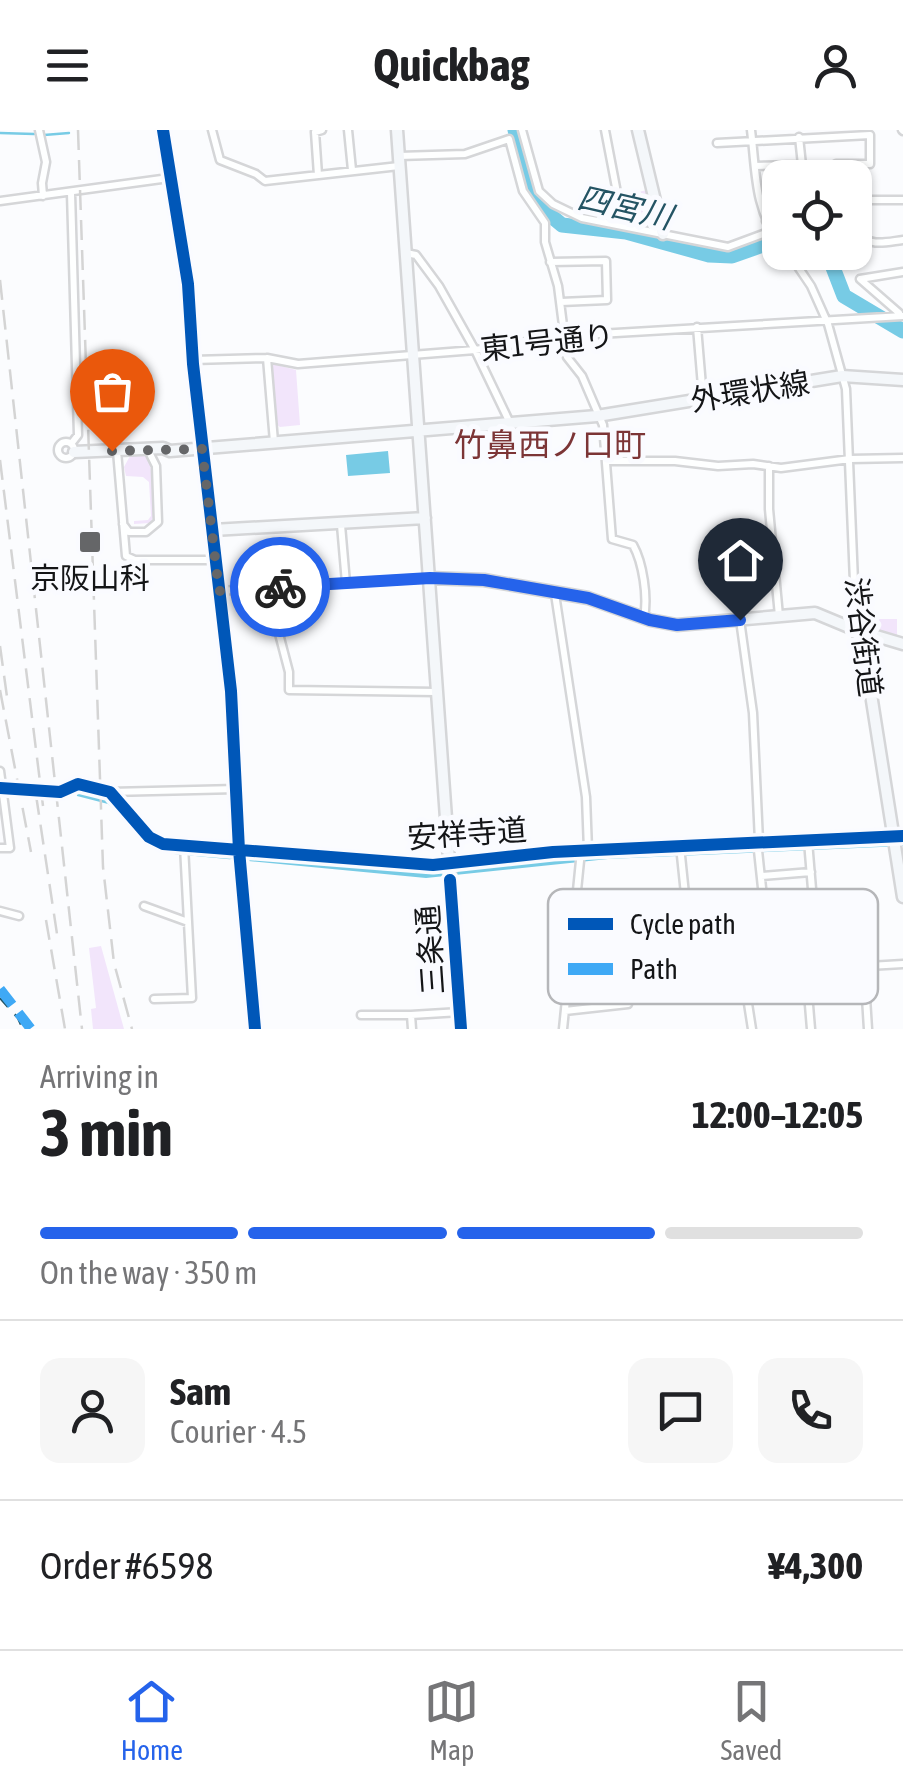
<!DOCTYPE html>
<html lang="en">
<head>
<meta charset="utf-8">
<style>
	body { margin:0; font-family:"Asap Condensed","Noto Sans JP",sans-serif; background:#f6f6f6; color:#202124; height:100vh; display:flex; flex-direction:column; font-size:38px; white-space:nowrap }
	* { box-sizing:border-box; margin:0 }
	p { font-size:32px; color:#757577 }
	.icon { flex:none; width:55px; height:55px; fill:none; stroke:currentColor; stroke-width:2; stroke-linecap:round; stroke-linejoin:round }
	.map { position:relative; height:899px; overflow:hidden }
	.side { display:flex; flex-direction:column; background:#fff; flex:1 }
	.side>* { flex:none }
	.controls { position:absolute; left:762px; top:30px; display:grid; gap:20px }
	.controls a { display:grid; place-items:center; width:110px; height:110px; border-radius:20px; background:#fff; box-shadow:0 2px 8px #0004; font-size:50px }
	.pin { position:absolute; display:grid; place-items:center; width:85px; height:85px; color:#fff; margin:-102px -42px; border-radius:50% 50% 50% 0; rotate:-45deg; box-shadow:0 0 10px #0007 }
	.pin .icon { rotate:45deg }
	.courier { position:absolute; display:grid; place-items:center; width:100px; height:100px; margin:-50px; border:8px solid #2563eb; border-radius:50%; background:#fff; color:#222; box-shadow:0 2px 12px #0007 }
	.overview em { font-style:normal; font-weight:700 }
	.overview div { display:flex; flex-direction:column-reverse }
	.overview { display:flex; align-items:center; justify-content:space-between; height:170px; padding:0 40px }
	h1 { font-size:65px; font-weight:700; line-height:75px }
	.bar { display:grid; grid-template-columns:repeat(4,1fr); gap:15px 10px; align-content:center; height:120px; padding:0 40px }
	.bar i { height:12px; border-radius:8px; background:#e0e0e0 }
	.bar .on { background:#2563eb }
	.bar p { grid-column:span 4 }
	.line { display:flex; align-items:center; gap:25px; padding:0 40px; border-top:2px solid #e0e0e0 }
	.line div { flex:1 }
	.round { display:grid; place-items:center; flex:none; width:105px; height:105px; border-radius:20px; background:#f6f6f6 }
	header { display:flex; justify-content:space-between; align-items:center; height:130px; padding:0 40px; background:#fff; font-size:45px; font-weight:700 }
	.tabs { display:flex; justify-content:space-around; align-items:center; height:140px; border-top:2px solid #e0e0e0; background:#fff; font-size:28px; color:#757577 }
	.tabs a { display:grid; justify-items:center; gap:5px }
	.tabs .on { color:#2563eb }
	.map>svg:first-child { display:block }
	.green { fill:#f2e5fb }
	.water { fill:#77cbe5 }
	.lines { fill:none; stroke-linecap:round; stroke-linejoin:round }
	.stream { stroke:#77cbe5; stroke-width:2.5 }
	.river { stroke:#77cbe5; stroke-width:15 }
	.ferry { stroke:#245464; stroke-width:2.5; stroke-dasharray:12 10; stroke-linecap:butt }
	.street-tunnel { stroke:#d8d9db; stroke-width:6; stroke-dasharray:6 3; stroke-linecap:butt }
	.street-casing { stroke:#d5d6d8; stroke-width:11 }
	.secondary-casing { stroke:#d5d6d8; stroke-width:15 }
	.street { stroke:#feffff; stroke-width:6 }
	.secondary { stroke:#f4f7fa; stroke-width:10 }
	.rail { stroke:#d4d4d4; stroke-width:2.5; stroke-dasharray:20 10; stroke-linecap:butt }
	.quiet { stroke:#3fa9f5; stroke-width:10; stroke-dasharray:20 10; stroke-linecap:butt }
	.cycleway-casing { stroke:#fafbff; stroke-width:19 }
	.cycleway { stroke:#0057b8; stroke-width:12 }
	.done { stroke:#656668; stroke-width:10; stroke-dasharray:0 18 }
	.route { stroke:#2563eb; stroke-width:12 }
	.poi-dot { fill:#656668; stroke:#fafbff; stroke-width:4 }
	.labels { text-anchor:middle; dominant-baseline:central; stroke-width:10; stroke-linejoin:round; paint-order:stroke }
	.street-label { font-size:30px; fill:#141517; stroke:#fafbff }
	.poi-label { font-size:30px; fill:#141517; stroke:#fafbff }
	.water-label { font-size:32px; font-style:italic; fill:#245464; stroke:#fafbff }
	.neighbourhood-label { font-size:32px; fill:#7c3536; stroke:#fafbff }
	.key { fill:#fafbff; stroke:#b5b6b9; stroke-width:2.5 }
	.key-label { font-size:28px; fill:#141517 }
</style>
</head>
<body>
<header><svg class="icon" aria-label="menu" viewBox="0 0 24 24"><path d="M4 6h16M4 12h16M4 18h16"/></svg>Quickbag<svg class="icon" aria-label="person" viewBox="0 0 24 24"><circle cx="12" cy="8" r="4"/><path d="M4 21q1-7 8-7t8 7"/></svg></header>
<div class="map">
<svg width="903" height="899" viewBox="0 0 903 899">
	<rect width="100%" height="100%" fill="#fbfcfe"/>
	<path class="green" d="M652 59 663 104 623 94 620 76 637 73 638 62Z
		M273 234 296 240 300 295 280 297 276 294 270 237Z
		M146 324 150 328 154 386 150 393 134 394V391L148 390 151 386 149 352 143 347 126 346 124 337 130 326Z
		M862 489H897V507L867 498Z
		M101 816 124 899H93L91 879 96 878 89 818Z"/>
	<path class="water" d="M388 321 390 343 348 346 346 325Z
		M76 660 108 670 151 713 175 722 426 743 593 726 903 712V716L608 729 426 748 174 724 149 715 108 674 77 666Z"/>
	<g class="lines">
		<path class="stream" d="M0 3 34 4
			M44 5 69 3"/>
		<path class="river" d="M515 0 529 58 538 75 562 95 626 102 709 125 732 126 780 109
			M827 122 844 166 903 201"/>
		<path class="ferry" d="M0 868 18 888 23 899"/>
		<path class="street-tunnel" d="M11 660 60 662"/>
		<g class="street-casing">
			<path id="street" d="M39 0 46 32 42 53 43 66
				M163 0 188 154 193 234 231 561 239 720 255 899
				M212 0 220 30 256 44 265 51 399 36
				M348 0 352 40
				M522 0 539 61 553 74 582 88 728 117 771 101
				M605 0 623 94
				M751 0C756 40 754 80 780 112
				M902 0 903 1
				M717 13 870 5V34H836L837 48
				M399 26 465 24 509 9 523 61 545 93V112L558 156 567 227 582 246 603 295 612 409 633 415C643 433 648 467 644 487
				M755 36 802 35 799 7
				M318 45 315 2 322 0
				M855 51 857 70H903
				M71 63 78 305 71 314
				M857 70 858 104C871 117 886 112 903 110
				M0 71 169 48
				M766 91 780 87
				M788 122 811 156 828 194 846 259 856 500
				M406 123 416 125 439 156 475 220 510 293
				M550 132 606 131 607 170 561 172
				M899 183 860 149 903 142
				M697 197 703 268
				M267 228 274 312
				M193 230 267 228 298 234 475 220 565 206 903 186
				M58 320a8 8 0 1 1 16 0a8 8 0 1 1-16 0Z
				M117 321 126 426 135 430H216
				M606 331H675L718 336 753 334 781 338 850 329 903 328
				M769 336V379L779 486
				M123 394 129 402H146L158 392 156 336 148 320
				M341 395 346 453
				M276 458 277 496 289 542V560L437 562
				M219 461 429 448
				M555 464 586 667 588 720
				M740 490 753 583 759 711
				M0 641 10 718H0
				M60 662C69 661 75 655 82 654 118 653 134 700 163 714L364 732 449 733
				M110 662 237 659
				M757 711 765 786 814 783 808 711
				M761 746 811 742
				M144 776 188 792
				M0 781 19 786
				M575 790 607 789 685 776
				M570 834H607L691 822 680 716
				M864 836 868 899
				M806 839 811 899
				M154 869 192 868 184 716
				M565 881 628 874
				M361 885H411
				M412 899 411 885 460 882
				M563 899 581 721
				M752 899 744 848 751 843 903 834"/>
		</g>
		<g class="secondary-casing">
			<path id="secondary" d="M397 0 461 899
				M638 0 663 104
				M74 322 163 318 170 321 597 286 842 246 903 250
				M213 400 425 388
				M429 448 484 450 588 468 650 490 677 495 815 483 856 500 903 514
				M856 500 864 520 903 767
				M449 733 597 719 903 706"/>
		</g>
		<use href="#street" class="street"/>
		<use href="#secondary" class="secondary"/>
		<path class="rail" d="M78 0 103 737 114 833 132 899
			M0 150 82 899
			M0 330 43 676
			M0 516 8 574
			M0 560 31 722
			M36 665 57 804
			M46 790 65 899"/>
		<path class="quiet" d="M0 859 31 899"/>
		<g class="cycleway-casing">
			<path id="cycleway" d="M163 0 188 154 193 234 231 561 239 720 255 899
				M0 658 60 662 78 654 110 662 149 707 163 714 433 735 553 722 903 706
				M450 750 461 899"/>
		</g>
		<use href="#cycleway" class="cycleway"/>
	</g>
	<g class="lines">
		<path class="done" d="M112 321 202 319 219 461 280 457"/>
		<path class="route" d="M280 457 430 448 484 450 588 468 650 490 677 495 740 490"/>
	</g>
	<rect class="poi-dot" x="78" y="400" width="24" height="24" rx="5"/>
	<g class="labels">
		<g class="street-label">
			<text transform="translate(547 212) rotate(-6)">東1号通り</text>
			<text transform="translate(750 261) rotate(-9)">外環状線</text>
			<text transform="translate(864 507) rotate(83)">渋谷街道</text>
			<text transform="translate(467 703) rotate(-4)">安祥寺道</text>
			<text transform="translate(430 820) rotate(-94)">三条通</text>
		</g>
		<g class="poi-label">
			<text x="90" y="448">京阪山科</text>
		</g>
		<g class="water-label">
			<text transform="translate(625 77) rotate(13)">四宮川</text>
		</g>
		<g class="neighbourhood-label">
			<text x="550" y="314">竹鼻西ノ口町</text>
		</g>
	</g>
	<rect x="548" y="759" width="330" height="115" rx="15" class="key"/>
	<rect x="568" y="788" width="45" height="12" fill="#0057b8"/>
	<rect x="568" y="833" width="45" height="12" fill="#3fa9f5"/>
	<g class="key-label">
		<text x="630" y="804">Cycle path</text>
		<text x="630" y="849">Path</text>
	</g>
</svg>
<div class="controls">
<a><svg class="icon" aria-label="locate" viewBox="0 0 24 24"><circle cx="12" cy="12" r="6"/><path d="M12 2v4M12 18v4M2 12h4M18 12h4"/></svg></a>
</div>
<div class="pin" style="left:112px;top:321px;background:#ea580c"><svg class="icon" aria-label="bag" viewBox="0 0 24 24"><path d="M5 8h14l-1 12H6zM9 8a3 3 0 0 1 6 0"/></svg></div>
<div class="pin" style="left:740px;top:490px;background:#1f2937"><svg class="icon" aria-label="home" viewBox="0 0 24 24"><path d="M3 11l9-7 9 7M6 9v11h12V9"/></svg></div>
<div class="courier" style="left:280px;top:457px"><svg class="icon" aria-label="bike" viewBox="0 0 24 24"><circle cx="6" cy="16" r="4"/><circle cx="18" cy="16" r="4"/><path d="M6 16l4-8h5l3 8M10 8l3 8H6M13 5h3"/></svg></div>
</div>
<section class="side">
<div class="overview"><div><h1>3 min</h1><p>Arriving in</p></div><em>12:00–12:05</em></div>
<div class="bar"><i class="on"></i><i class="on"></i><i class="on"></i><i></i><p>On the way · 350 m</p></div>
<div class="line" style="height:180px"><a class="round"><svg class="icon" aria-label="person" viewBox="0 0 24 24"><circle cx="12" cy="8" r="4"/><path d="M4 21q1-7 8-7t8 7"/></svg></a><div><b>Sam</b><p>Courier · 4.5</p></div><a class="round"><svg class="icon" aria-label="chat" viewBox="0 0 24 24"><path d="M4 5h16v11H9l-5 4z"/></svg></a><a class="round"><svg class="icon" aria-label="phone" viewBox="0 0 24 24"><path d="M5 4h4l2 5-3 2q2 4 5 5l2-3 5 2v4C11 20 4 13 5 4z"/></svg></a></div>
<div class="line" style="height:130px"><div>Order #6598</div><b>¥4,300</b></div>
</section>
<nav class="tabs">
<a class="on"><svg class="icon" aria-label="home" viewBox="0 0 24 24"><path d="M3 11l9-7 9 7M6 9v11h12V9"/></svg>Home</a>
<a><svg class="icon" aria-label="map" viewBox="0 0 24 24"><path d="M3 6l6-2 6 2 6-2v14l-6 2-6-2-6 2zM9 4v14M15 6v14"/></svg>Map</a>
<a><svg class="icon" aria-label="saved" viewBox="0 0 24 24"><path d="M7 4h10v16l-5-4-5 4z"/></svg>Saved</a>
</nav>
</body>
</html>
